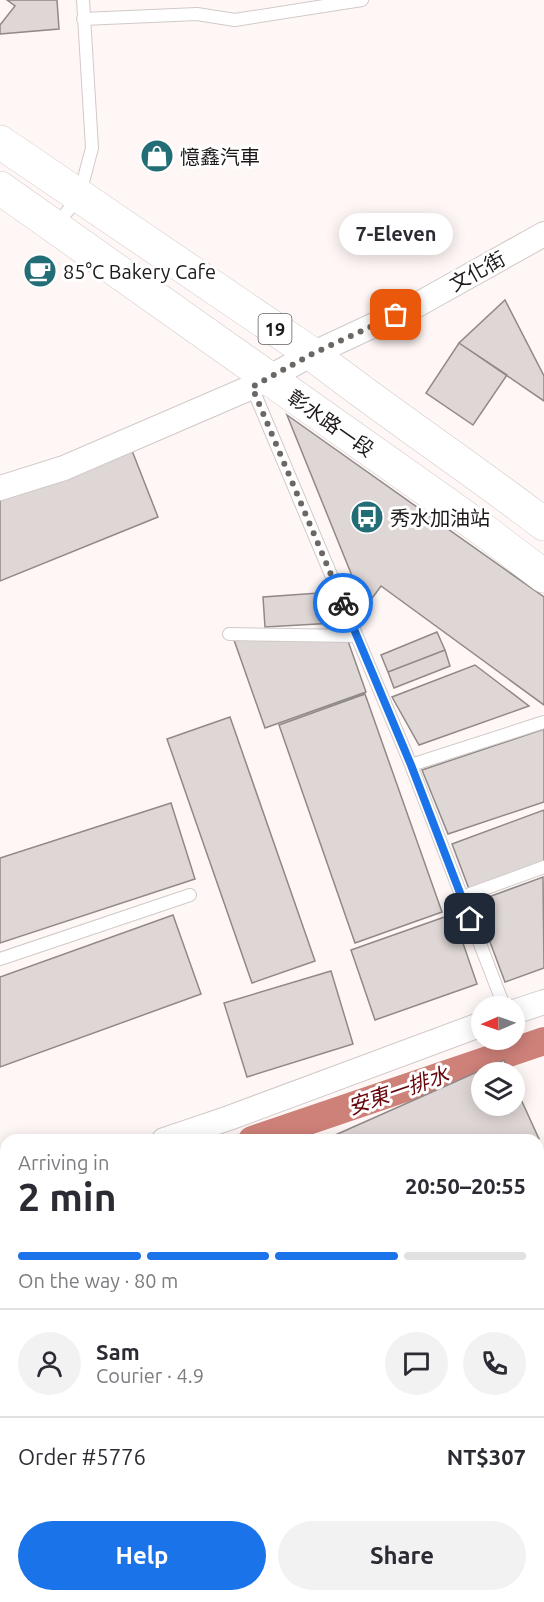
<!DOCTYPE html>
<html lang="en">
<head>
<meta charset="utf-8">
<style>
	body { margin:0; font-family:Ubuntu,"Noto Sans TC",sans-serif; background:#f2f2f3; color:#2b2b33; height:100vh; display:flex; flex-direction:column; font-size:22px; white-space:nowrap }
	* { box-sizing:border-box; margin:0 }
	p { font-size:20px; color:#7c7c81 }
	.icon { flex:none; width:33px; height:33px; fill:none; stroke:currentColor; stroke-width:2; stroke-linecap:round; stroke-linejoin:round }
	.map { position:relative; flex:1; overflow:hidden }
	.panel { position:absolute; left:0px; top:1134px; width:544px; height:468px; display:flex; flex-direction:column; background:#fff; border-radius:18px 18px 0 0; box-shadow:0 3px 15px #0003 }
	.panel>* { flex:none }
	.needle { width:39px; rotate:268deg }
	.fabs { position:absolute; left:471px; top:996px; display:grid; gap:12px }
	.fabs a { display:grid; place-items:center; width:54px; height:54px; border-radius:50%; background:#fff; box-shadow:0 3px 15px #0003; font-size:30px }
	.pin { position:absolute; display:grid; place-items:center; width:51px; height:51px; color:#fff; margin:-26px; border-radius:12px; box-shadow:0 3px 9px #0006 }
	.courier { position:absolute; display:grid; place-items:center; width:60px; height:60px; margin:-30px; border:4px solid #1a73e8; border-radius:50%; background:#fff; color:#222; box-shadow:0 2px 8px #0007 }
	.bubble { position:absolute; height:42px; border-radius:21px; background:#fff; box-shadow:0 3px 15px #0003; font-size:20px; font-weight:700; line-height:42px; text-align:center }
	.summary em { font-style:normal; font-weight:700 }
	.summary div { display:flex; flex-direction:column-reverse }
	.summary { display:flex; align-items:center; justify-content:space-between; height:102px; padding:0 18px }
	h1 { font-size:39px; font-weight:700; line-height:45px }
	.bar { display:grid; grid-template-columns:repeat(4,1fr); gap:9px 6px; align-content:center; height:72px; padding:0 18px }
	.bar i { height:8px; border-radius:4px; background:#e1e1e2 }
	.bar .selected { background:#1a73e8 }
	.bar p { grid-column:span 4 }
	.line { display:flex; align-items:center; gap:15px; padding:0 18px; border-top:2px solid #e1e1e2 }
	.line div { flex:1 }
	.round { display:grid; place-items:center; flex:none; width:63px; height:63px; border-radius:32px; background:#f2f2f3 }
	.action { display:flex; gap:12px; margin-top:auto; padding:12px 18px }
	.action a { flex:1; height:69px; border-radius:36px; background:#1a73e8; color:#fff; font-size:24px; font-weight:700; line-height:69px; text-align:center }
	.action a+a { background:#f2f2f3; color:#2b2b33 }
	.map>svg:first-child { display:block }
	.green { fill:#fab8b1 }
	.lines { fill:none; stroke-linecap:round; stroke-linejoin:round }
	.canal { stroke:#ce8179; stroke-width:28 }
	.building { fill:#dfd7d6; stroke:#908988; stroke-width:1.5 }
	.lane-casing { stroke:#d1cac9; stroke-width:14 }
	.street-casing { stroke:#d1cac9; stroke-width:26 }
	.primary-casing { stroke:#d1cac9; stroke-width:34 }
	.lane { stroke:#fff; stroke-width:12 }
	.street { stroke:#fff; stroke-width:24 }
	.primary { stroke:#fff; stroke-width:33 }
	.done { stroke:#6b6765; stroke-width:6; stroke-dasharray:0 10.8 }
	.route { stroke:#1a73e8; stroke-width:8 }
	.labels { text-anchor:middle; dominant-baseline:central; stroke-width:6; stroke-linejoin:round; paint-order:stroke }
	.shield { fill:#fff; stroke:#605e5d; stroke-width:1.5 }
	.shield-label { font-size:18px; font-weight:bold; fill:#1c1918 }
	.poi-label { font-size:20px; fill:#1c1918; stroke:#fff; text-anchor:start }
	.street-label { font-size:20px; fill:#1c1918; stroke:#fff }
	.water-label { font-size:21px; font-style:italic; fill:#67050b; stroke:#fff }
</style>
</head>
<body>
<div class="map">
<svg width="544" height="1602" viewBox="0 0 544 1602">
	<rect width="100%" height="100%" fill="#fff7f5"/>
	<path class="green" d="M544 1413V1602H449L447 1596H538V1414Z"/>
	<g class="lines">
		<path class="canal" d="M252 1140 544 1041
			M0 1224H6"/>
	</g>
	<path class="building" d="M7 0H57L59 29 0 34V25L15 6Z
		M505 300 544 376V401L459 343Z
		M459 343 507 375 473 425 426 393Z
		M287 415 544 597V705L381 586 365 608Z
		M129 443 158 517 0 581V495Z
		M333 592 335 623 265 627 263 597Z
		M437 632 445 650 388 672 381 655Z
		M234 640 348 641 366 692 265 728Z
		M445 650 450 666 394 688 388 672Z
		M475 665 529 706 419 745 392 697Z
		M365 694 442 912 355 943 279 725Z
		M230 717 315 961 252 983 167 739Z
		M544 729V802L448 834 422 770Z
		M171 803 195 879 0 943V858Z
		M544 810V861L469 889 452 844Z
		M543 877 544 968 505 982 475 902Z
		M453 914 477 984 375 1020 351 950Z
		M173 915 201 994 0 1067V977Z
		M331 971 353 1044 247 1077 224 1003Z
		M504 1060 509 1072H482V1106H514V1084L539 1139 537 1140H324Z
		M544 1277V1361L538 1363V1279Z"/>
	<g class="lines">
		<g class="lane-casing">
			<path id="lane" d="M83 19 197 14 235 20 362 0
				M56 225 79 197 92 148 83 0
				M252 387 411 765 504 1006
				M229 634 357 636
				M411 765 544 722
				M462 897 544 867
				M0 959 190 895
				M0 1450 6 1465
				M58 1596 60 1602"/>
		</g>
		<g class="street-casing">
			<path id="street" d="M0 488 64 468 252 387 312 354 417 305 544 234
				M514 1012 544 1002
				M164 1140 229 1118 482 1024
				M0 1182H6"/>
		</g>
		<g class="primary-casing">
			<path id="primary" d="M0 142 312 354C388 413 468 466 544 524
				M0 188 482 529 544 576"/>
		</g>
		<use href="#lane" class="lane"/>
		<use href="#street" class="street"/>
		<use href="#primary" class="primary"/>
	</g>
	<g class="lines">
		<path class="done" d="M343 603 252 387 312 354 396 315"/>
		<path class="route" d="M343 603 411 765 470 919"/>
	</g>
	<defs>
		<g id="shop-disc" transform="scale(1.725)"><circle r="9.5" fill="#236d76" stroke="#fff"/><path d="M-5-2.5h2.3a2.7 3.5 0 0 1 5.4 0H5L5.5 6h-11ZM-1.5-2.5h3a1.5 2.3 0 0 0-3 0Z" fill="#fff"/></g>
		<g id="cafe-disc" transform="scale(1.725)"><circle r="9.5" fill="#236d76" stroke="#fff"/><path d="M-5.5-4.5H6V0H3Q3 3.5 0 3.5H-2.5Q-5.5 3.5-5.5 0ZM3-3.2v2h1.7v-2ZM-6 4.5H4V6H-6Z" fill="#fff"/></g>
		<g id="bus-disc" transform="scale(1.725)"><circle r="9.5" fill="#236d76" stroke="#fff"/><path d="M-5-6H5V4H4V6H2V4H-2V6H-4V4H-5ZM-3.5-4V0h7V-4ZM-3.5 1.2v1.5H-2V1.2ZM2 1.2v1.5H3.5V1.2Z" fill="#fff"/></g>
	</defs>
	<g fill-rule="evenodd">
		<use href="#shop-disc" x="157" y="156"/>
		<use href="#cafe-disc" x="40" y="271"/>
		<use href="#bus-disc" x="367" y="517"/>
	</g>
	<g class="labels">
		<rect class="shield" x="258.5" y="314" width="33" height="30" rx="4.5"/>
		<g class="shield-label">
			<text x="275" y="329">19</text>
		</g>
		<g class="poi-label">
			<text x="180" y="156">憶鑫汽車</text>
			<text x="63" y="271">85°C Bakery Cafe</text>
			<text x="390" y="517">秀水加油站</text>
		</g>
		<g class="street-label">
			<text transform="translate(477 271) rotate(-29)">文化街</text>
			<text transform="translate(331 423) rotate(35)">彰水路一段</text>
		</g>
		<g class="water-label">
			<text transform="translate(398 1090) rotate(-19)">安東一排水</text>
		</g>
	</g>
</svg>
<div class="fabs">
<a><svg class="needle" viewBox="-14 -14 28 28"><path d="M0-13l5 13h-10z" fill="#e53935"/><path d="M0 13l5-13h-10z" fill="#7c7c81"/></svg></a>
<a><svg class="icon" aria-label="layers" viewBox="0 0 24 24"><path d="M12 4l9 5-9 5-9-5zM3 14l9 5 9-5"/></svg></a>
</div>
<div class="pin" style="left:396px;top:315px;background:#ea580c"><svg class="icon" aria-label="bag" viewBox="0 0 24 24"><path d="M5 8h14l-1 12H6zM9 8a3 3 0 0 1 6 0"/></svg></div>
<div class="pin" style="left:470px;top:919px;background:#1f2937"><svg class="icon" aria-label="home" viewBox="0 0 24 24"><path d="M3 11l9-7 9 7M6 9v11h12V9"/></svg></div>
<div class="courier" style="left:343px;top:603px"><svg class="icon" aria-label="bike" viewBox="0 0 24 24"><circle cx="6" cy="16" r="4"/><circle cx="18" cy="16" r="4"/><path d="M6 16l4-8h5l3 8M10 8l3 8H6M13 5h3"/></svg></div>
<div class="bubble" style="left:339px;top:213px;width:114px">7-Eleven</div>
<section class="panel">
<div class="summary"><div><h1>2 min</h1><p>Arriving in</p></div><em>20:50–20:55</em></div>
<div class="bar"><i class="selected"></i><i class="selected"></i><i class="selected"></i><i></i><p>On the way · 80 m</p></div>
<div class="line" style="height:108px"><a class="round"><svg class="icon" aria-label="person" viewBox="0 0 24 24"><circle cx="12" cy="8" r="4"/><path d="M4 21q1-7 8-7t8 7"/></svg></a><div><b>Sam</b><p>Courier · 4.9</p></div><a class="round"><svg class="icon" aria-label="chat" viewBox="0 0 24 24"><path d="M4 5h16v11H9l-5 4z"/></svg></a><a class="round"><svg class="icon" aria-label="phone" viewBox="0 0 24 24"><path d="M5 4h4l2 5-3 2q2 4 5 5l2-3 5 2v4C11 20 4 13 5 4z"/></svg></a></div>
<div class="line" style="height:78px"><div>Order #5776</div><b>NT$307</b></div>
<div class="action"><a>Help</a><a>Share</a></div>
</section>
</div>
</body>
</html>
